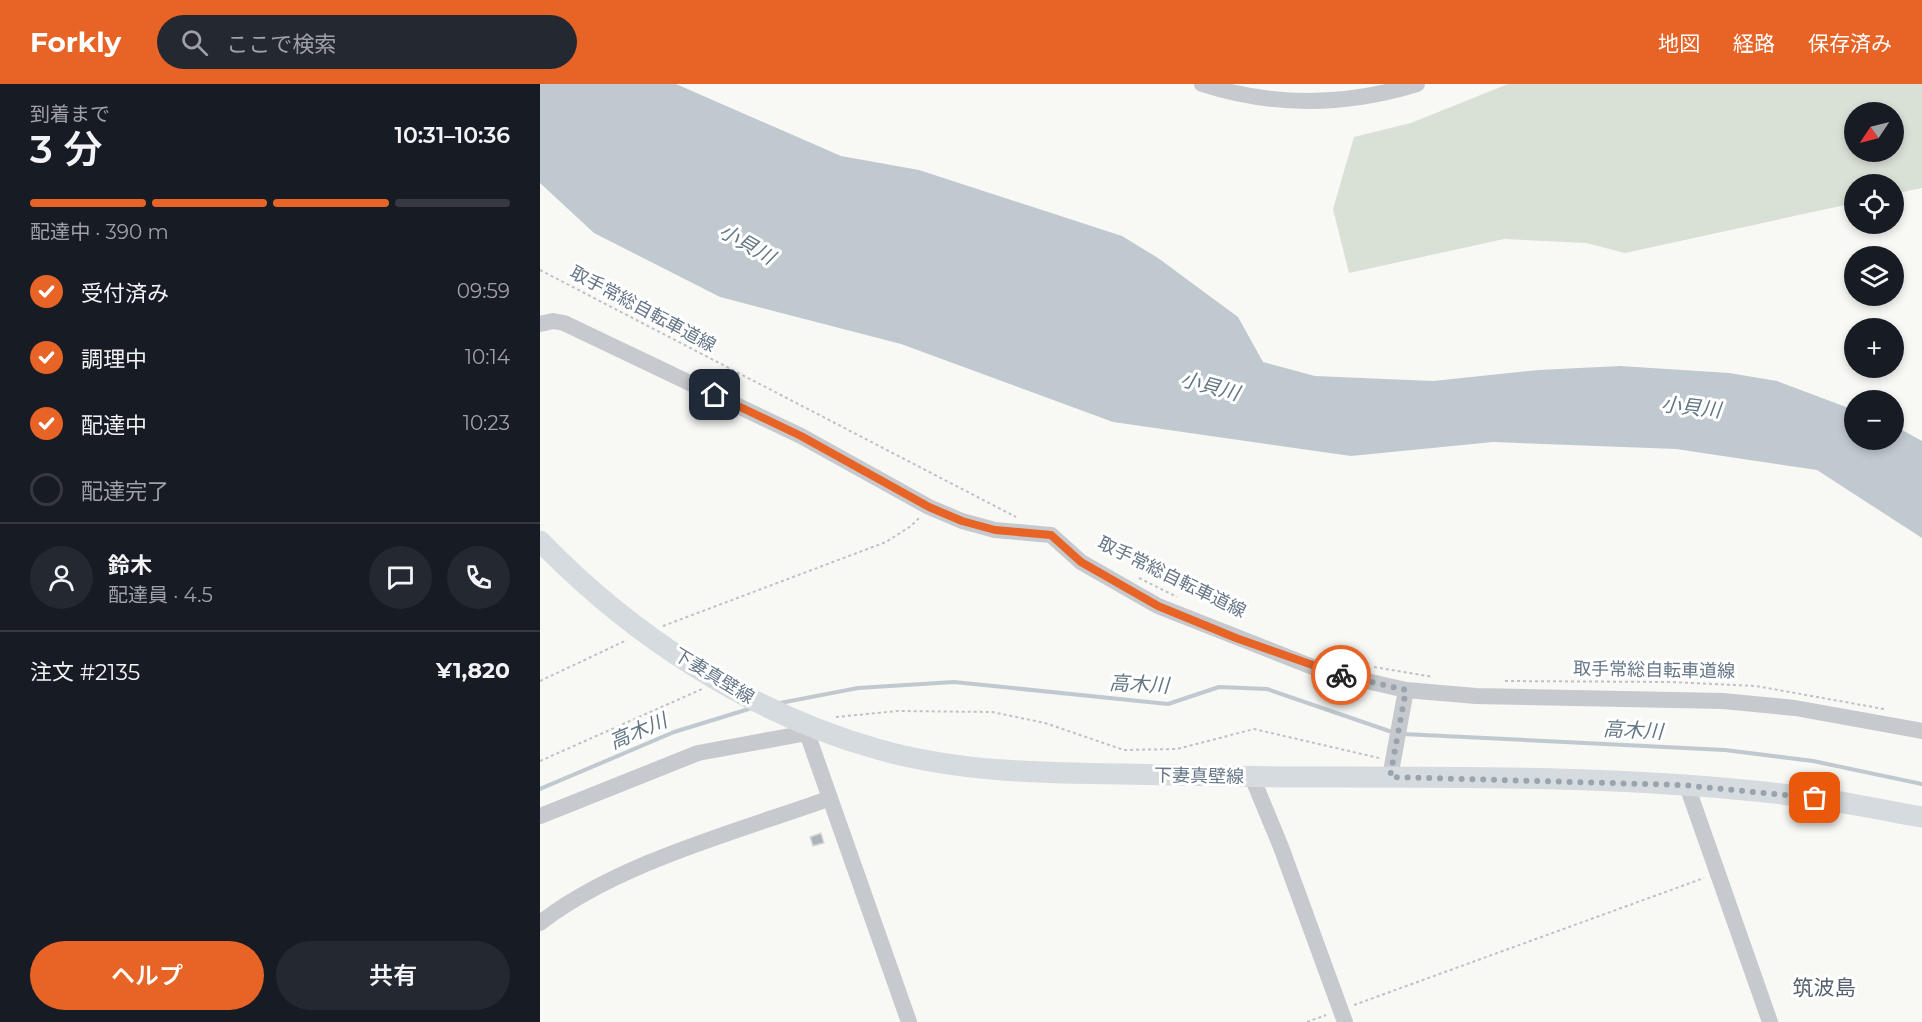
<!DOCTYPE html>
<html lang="ja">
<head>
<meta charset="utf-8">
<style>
	body { margin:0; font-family:Montserrat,"Noto Sans JP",sans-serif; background:#242831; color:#f1f3f6; height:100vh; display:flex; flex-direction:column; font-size:22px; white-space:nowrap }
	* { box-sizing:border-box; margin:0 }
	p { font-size:20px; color:#9ea1a6 }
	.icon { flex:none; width:33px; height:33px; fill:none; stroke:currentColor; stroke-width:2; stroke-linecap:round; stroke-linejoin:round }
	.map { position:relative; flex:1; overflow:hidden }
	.drawer { display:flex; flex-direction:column; background:#171b24; width:540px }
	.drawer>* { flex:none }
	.needle { width:39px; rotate:235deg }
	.buttons { position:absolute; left:1304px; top:18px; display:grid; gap:12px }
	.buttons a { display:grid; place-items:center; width:60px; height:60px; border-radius:50%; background:#171b24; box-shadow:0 3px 9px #0003; font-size:30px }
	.pin { position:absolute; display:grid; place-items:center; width:51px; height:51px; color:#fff; margin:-26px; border-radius:12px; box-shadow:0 3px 9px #0006 }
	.courier { position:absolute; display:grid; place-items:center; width:60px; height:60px; margin:-30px; border:4px solid #e76326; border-radius:50%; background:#fff; color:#222; box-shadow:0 2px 8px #0007 }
	.head em { font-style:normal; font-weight:600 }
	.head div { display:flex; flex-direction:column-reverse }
	.head { display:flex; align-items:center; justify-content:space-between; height:102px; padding:0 30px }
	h1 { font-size:39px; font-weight:600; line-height:45px }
	.bar { display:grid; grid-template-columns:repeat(4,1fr); gap:9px 6px; align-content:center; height:72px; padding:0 30px }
	.bar i { height:8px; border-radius:4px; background:#363941 }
	.bar .on { background:#e76326 }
	.bar p { grid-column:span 4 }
	.line { display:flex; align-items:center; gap:15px; padding:0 30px; border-top:2px solid #363941 }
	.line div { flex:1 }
	.round { display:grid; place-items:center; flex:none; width:63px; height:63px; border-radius:32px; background:#242831 }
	ol { padding:0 30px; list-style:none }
	li { display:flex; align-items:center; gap:18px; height:66px }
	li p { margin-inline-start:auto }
	li .icon { padding:6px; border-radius:50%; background:#e76326; color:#fff; stroke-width:4 }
	li:last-child { color:#9ea1a6 }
	li i { width:33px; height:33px; border:3px solid #363941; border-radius:50% }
	.action { display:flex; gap:12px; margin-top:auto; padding:12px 30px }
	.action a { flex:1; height:69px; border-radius:36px; background:#e76326; color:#fff; font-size:24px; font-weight:600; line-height:69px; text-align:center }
	.action a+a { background:#242831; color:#f1f3f6 }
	header { display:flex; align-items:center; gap:36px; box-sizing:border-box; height:84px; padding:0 30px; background:#e76326; color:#fff }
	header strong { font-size:28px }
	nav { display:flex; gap:33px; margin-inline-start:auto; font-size:21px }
	.search { width:420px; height:54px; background:#242831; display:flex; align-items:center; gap:15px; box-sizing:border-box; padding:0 21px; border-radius:33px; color:#9ea1a6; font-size:22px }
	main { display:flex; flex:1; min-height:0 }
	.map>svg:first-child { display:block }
	.green { fill:#d9e0d6; fill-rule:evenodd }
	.water { fill:#c0c9cf }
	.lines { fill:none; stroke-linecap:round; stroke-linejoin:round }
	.stream { stroke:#c0c9cf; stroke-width:4 }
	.building { fill:#acb4ba; stroke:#dadad8; stroke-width:1.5 }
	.path { stroke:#bfc2c4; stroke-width:2; stroke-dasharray:3 3; stroke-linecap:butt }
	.minor { stroke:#c6c9cd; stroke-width:16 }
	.major { stroke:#d6dbdf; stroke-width:21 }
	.done { stroke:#99a4ae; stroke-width:6; stroke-dasharray:0 10.8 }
	.route { stroke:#e76326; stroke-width:8 }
	.labels { text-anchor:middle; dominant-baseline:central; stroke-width:6; stroke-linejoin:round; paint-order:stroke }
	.street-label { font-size:18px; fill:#667687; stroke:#fff }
	.water-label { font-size:20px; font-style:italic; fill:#627783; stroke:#fff }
	.quarter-label { font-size:21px; fill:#54606c; stroke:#fff }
</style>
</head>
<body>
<header>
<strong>Forkly</strong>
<div class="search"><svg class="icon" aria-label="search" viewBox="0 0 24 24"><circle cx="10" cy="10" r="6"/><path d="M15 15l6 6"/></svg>ここで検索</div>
<nav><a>地図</a><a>経路</a><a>保存済み</a></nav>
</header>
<main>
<section class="drawer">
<div class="head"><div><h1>3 分</h1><p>到着まで</p></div><em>10:31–10:36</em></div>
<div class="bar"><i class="on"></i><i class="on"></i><i class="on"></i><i></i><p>配達中 · 390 m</p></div>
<ol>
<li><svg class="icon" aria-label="check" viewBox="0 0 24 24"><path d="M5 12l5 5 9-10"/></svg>受付済み<p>09:59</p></li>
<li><svg class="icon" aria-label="check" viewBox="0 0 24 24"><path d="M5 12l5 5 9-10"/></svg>調理中<p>10:14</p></li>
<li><svg class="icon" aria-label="check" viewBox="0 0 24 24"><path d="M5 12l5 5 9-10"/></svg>配達中<p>10:23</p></li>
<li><i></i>配達完了</li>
</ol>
<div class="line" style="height:108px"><a class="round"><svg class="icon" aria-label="person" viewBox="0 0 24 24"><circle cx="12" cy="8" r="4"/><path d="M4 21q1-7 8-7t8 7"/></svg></a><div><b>鈴木</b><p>配達員 · 4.5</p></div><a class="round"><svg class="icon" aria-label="chat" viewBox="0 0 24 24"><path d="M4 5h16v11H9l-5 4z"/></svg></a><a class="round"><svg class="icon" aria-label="phone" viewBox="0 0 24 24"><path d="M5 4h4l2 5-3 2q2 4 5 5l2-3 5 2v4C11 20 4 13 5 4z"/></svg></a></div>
<div class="line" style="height:78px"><div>注文 #2135</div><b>¥1,820</b></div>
<div class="action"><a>ヘルプ</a><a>共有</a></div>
</section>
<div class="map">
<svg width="1382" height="938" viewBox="0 0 1382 938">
	<rect width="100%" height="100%" fill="#f8f8f5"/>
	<path class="green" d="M968 0H1382V104L1353 110V100H1314V119L1085 169 1046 159 964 155 809 189 793 125 814 53 871 39ZM1314 28H1353V68H1314Z"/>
	<path class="water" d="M0 0H136L301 72 379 86 582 152 618 174 698 233 723 278 775 292 893 297 999 286 1080 282 1189 289 1237 297 1314 326V356H1353V341L1382 357V454L1277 386 1136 365 953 358 811 372 573 338 361 260 180 213 54 149 0 99Z"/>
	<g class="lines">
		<path class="stream" d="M240 619 318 604 414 598 628 620 679 603 727 605 852 648
			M863 650 1185 666 1273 677 1382 700
			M0 705 134 648 212 624"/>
	</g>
	<path class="building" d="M281 749 284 759 273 762 270 753Z"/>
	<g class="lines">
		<path class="path" d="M0 186 476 433
			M599 494 637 513
			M123 542 346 458 371 442 379 434
			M834 583 893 593
			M0 597 87 556
			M965 597 1131 598 1216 602 1344 625
			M296 633 358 627 452 628 505 639 584 666 637 665 714 645 839 674
			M0 677 162 605
			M814 921 1164 794
			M767 938 786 931"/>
		<path class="minor" d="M662 0C733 23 805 22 877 0
			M0 240 13 237 24 239 261 352 389 423 422 437 455 446 511 451 541 478 618 522 783 587 866 606 936 612 1183 617 1255 624 1382 647
			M270 642 267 649 369 938
			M712 693 741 763 805 938
			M850 693 866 606
			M1147 702 1230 938
			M0 732 158 669 267 649
			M0 839C77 779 196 748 288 715"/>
		<path class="major" d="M0 457C92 552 210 629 337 665 418 688 500 689 583 690 646 691 709 693 772 693 939 693 1109 692 1274 714 1310 719 1346 727 1382 733"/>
	</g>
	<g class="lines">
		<path class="done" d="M801 591 866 606 850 693 1142 701 1275 714"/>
		<path class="route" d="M175 311 261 352 389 423 422 437 455 446 511 451 541 478 618 522 696 554 801 591"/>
	</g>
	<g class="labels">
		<g class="street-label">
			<text transform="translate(103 225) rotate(28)">取手常総自転車道線</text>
			<text transform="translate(632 493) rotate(26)">取手常総自転車道線</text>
			<text transform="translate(1114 586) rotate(1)">取手常総自転車道線</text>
			<text transform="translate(174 592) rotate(31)">下妻真壁線</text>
			<text transform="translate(659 692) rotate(1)">下妻真壁線</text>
		</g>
		<g class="water-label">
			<text transform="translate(207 160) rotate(30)">小貝川</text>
			<text transform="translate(670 302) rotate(15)">小貝川</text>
			<text transform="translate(1151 323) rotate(6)">小貝川</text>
			<text transform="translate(599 600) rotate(3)">高木川</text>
			<text transform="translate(1093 646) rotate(3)">高木川</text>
			<text transform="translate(98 647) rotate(-23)">高木川</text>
		</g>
		<g class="quarter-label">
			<text x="1284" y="903">筑波島</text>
		</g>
	</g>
</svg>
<div class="buttons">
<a><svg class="needle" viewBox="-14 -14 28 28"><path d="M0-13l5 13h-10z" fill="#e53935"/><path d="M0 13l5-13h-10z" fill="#9ea1a6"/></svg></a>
<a><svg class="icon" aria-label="locate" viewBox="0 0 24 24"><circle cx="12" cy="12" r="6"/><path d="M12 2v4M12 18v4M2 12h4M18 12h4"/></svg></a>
<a><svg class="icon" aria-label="layers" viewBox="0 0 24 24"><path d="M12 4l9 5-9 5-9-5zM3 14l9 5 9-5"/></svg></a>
<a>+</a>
<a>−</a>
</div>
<div class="pin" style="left:1275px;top:714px;background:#ea580c"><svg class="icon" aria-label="bag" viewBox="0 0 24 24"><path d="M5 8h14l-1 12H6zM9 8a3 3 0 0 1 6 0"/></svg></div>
<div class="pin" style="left:175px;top:311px;background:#1f2937"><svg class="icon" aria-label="home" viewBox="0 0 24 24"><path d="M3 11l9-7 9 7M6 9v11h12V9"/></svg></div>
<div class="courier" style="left:801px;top:591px"><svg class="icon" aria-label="bike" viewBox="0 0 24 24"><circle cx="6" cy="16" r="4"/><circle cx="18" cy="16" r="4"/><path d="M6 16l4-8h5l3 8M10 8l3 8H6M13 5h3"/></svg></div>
</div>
</main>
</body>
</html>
